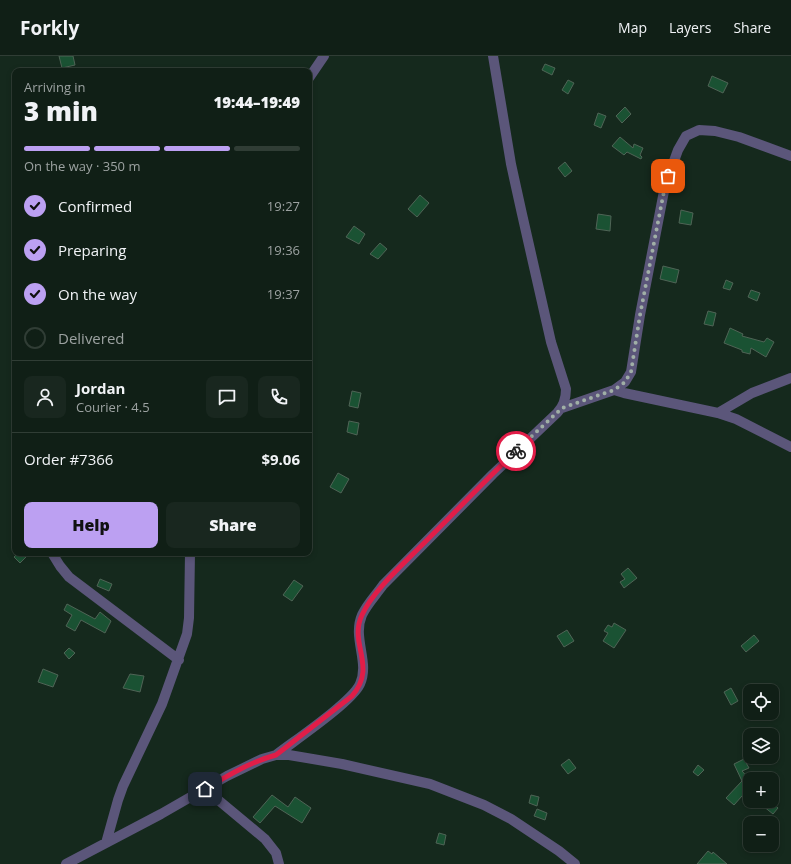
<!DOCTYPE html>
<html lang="en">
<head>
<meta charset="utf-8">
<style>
	body { margin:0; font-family:"Open Sans",sans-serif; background:#19271f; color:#f1f3f6; height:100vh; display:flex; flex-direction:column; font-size:15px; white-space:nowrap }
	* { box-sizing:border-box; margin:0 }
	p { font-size:13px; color:#9ca2a1 }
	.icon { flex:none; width:22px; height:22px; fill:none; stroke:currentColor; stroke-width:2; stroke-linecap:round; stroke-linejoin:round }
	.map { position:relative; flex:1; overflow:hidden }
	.side { position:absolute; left:12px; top:12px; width:300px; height:488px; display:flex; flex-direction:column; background:#101f16; border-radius:8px; box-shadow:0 2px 6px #0003,0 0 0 1px #303d35 }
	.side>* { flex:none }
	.fabs { position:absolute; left:743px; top:628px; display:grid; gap:8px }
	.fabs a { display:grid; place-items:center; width:36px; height:36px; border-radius:8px; background:#101f16; box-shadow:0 2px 6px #0003,0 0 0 1px #303d35; font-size:20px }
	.pin { position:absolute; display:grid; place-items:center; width:34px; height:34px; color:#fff; margin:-17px; border-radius:8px; box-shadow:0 2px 6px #0006 }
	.courier { position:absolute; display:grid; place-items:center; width:40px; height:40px; margin:-20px; border:3px solid #e11d48; border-radius:50%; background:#fff; color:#222; box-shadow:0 1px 5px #0007 }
	.head em { font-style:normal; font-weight:800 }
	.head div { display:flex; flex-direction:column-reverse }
	.head { display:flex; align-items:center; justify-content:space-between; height:68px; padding:0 12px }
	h1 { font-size:26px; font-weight:800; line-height:30px }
	.bar { display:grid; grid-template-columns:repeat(4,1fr); gap:6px 4px; align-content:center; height:48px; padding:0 12px }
	.bar i { height:5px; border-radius:3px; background:#303d35 }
	.bar .current { background:#bca0f2 }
	.bar p { grid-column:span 4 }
	.line { display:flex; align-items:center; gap:10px; padding:0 12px; border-top:1px solid #303d35 }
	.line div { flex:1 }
	.round { display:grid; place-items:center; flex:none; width:42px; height:42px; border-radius:8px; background:#19271f }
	ol { padding:0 12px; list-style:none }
	li { display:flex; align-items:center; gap:12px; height:44px }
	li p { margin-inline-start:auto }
	li .icon { padding:4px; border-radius:50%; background:#bca0f2; color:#111; stroke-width:4 }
	li:last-child { color:#9ca2a1 }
	li i { width:22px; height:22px; border:2px solid #303d35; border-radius:50% }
	.primary-button { display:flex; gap:8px; margin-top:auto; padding:8px 12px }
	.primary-button a { flex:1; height:46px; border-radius:8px; background:#bca0f2; color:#111; font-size:16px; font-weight:800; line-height:46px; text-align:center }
	.primary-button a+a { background:#19271f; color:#f1f3f6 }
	header { display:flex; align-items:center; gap:24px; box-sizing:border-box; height:56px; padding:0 20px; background:#101f16; border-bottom:1px solid #303d35 }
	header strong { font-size:19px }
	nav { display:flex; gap:22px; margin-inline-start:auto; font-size:14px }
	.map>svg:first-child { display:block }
	.building { fill:#1a5233; stroke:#4f6456 }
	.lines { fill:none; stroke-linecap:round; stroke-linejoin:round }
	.minor { stroke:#5b567a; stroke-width:10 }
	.done { stroke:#a0afa6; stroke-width:4; stroke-dasharray:0 7.2 }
	.route { stroke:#e11d48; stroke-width:5 }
</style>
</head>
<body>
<header>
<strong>Forkly</strong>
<nav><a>Map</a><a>Layers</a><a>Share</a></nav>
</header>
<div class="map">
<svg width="791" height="808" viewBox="0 0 791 808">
	<rect width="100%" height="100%" fill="#15291d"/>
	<path class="building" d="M59 0H73L75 9 62 12Z
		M545 8 555 12 552 19 542 14Z
		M712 20 728 27 723 37 708 30Z
		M568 24 574 27 568 38 562 34Z
		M625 51 631 58 622 67 616 60Z
		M598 57 606 60 601 72 594 69Z
		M620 81 633 92 634 88 643 92 640 99 642 101 641 103 627 96 624 99 612 90Z
		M565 106 572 115 565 121 558 112Z
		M420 139 429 147 417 161 408 153Z
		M681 154 693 157 691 169 679 167Z
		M598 158 611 160 610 175 596 173Z
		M354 170 365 178 359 188 346 181Z
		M380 187 387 193 378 203 370 198Z
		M663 210 679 214 676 227 660 223Z
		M726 224 733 227 730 234 723 232Z
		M751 234 760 237 757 245 748 241Z
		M708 255 716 257 713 270 704 268Z
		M730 272 743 278 742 280 764 286 767 282 774 286 766 301 751 292 750 298 742 296V294L724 287Z
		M352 335 361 337 358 352 349 350Z
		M349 365 359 367 357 379 347 376Z
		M338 417 349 423 341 437 330 431Z
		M18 497H30L20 507 14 501Z
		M628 512 637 522 624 532 620 526 625 523 621 518Z
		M100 523 112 528 109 535 97 530Z
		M294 524 303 530 292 545 283 539Z
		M67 548 95 563 100 556 111 565 105 577 81 564 75 575 66 570 72 559 64 554Z
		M614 567 626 574 614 592 603 585 608 577 604 575 608 569 612 571Z
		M567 574 574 585 564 591 557 580Z
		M754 579 759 585 746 596 741 590Z
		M69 592 75 597 69 603 64 597Z
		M43 613 58 619 53 631 38 626Z
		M130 618 144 620 140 636 123 632Z
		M731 632 738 645 731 649 724 636Z
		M569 703 576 712 568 718 561 709Z
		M744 703 749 712 742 715 750 724V731L734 749 726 742 742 725 734 708Z
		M698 709 704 714 698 720 693 716Z
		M272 739 288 751 295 741 311 752 302 767 275 750 260 767 253 761Z
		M531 739 539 741 537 750 529 747Z
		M768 745H771L778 752 773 758 763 750Z
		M537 753 547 757 545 764 534 760Z
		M439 777 446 779 444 789 436 787Z
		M708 795 712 798 713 796 727 808H697Z"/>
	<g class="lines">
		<path class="minor" d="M309 22 324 0
			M614 334 624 337 718 357 736 363 791 391
			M562 352 614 334 625 326 631 316 640 259 665 130 678 94 686 80 699 74 715 75 739 81 791 100
			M718 357 752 337 791 322
			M52 497 60 510 69 521 179 604
			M276 699C294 685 352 646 360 628 370 606 352 582 362 559 367 548 376 539 383 529L493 418 557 357C564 350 566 343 566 333L551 286 522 158 511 108 493 0
			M205 733 265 783 276 797 279 808
			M106 787 118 744 123 730 162 648 187 578 189 562 190 497
			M66 808 161 758 227 720 262 703 276 699H289L342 708 430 728 484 749 511 763 559 795 575 808"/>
	</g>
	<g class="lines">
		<path class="done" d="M516 395 562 352 614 334 625 326 631 316 640 259 665 130 668 120"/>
		<path class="route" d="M205 733C227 720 250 706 276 699L352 640C378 610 348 588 362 559 372 536 403 508 421 490 453 458 484 426 516 395"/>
	</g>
</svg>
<div class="fabs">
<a><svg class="icon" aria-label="locate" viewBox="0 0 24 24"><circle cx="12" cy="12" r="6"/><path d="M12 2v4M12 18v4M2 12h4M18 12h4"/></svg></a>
<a><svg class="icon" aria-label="layers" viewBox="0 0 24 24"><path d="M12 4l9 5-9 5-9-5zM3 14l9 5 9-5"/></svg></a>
<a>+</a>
<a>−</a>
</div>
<div class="pin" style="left:668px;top:120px;background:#ea580c"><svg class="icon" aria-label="bag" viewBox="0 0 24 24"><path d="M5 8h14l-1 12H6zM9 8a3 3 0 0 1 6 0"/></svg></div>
<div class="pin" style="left:205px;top:733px;background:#1f2937"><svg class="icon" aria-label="home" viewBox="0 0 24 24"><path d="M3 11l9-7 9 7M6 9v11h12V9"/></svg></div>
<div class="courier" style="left:516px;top:395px"><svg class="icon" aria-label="bike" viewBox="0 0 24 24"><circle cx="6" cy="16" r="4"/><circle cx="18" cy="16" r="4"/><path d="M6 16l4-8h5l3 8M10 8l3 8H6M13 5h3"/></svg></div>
<section class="side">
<div class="head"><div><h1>3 min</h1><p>Arriving in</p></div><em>19:44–19:49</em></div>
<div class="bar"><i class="current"></i><i class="current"></i><i class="current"></i><i></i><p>On the way · 350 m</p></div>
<ol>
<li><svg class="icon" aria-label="check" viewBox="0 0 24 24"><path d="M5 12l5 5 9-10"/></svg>Confirmed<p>19:27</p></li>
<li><svg class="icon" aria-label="check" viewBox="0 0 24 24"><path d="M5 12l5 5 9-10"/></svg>Preparing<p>19:36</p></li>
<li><svg class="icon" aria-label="check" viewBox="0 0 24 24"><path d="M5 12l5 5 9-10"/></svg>On the way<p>19:37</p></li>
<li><i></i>Delivered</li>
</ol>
<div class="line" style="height:72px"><a class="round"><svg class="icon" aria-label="person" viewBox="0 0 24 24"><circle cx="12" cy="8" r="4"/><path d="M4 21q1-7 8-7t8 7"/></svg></a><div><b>Jordan</b><p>Courier · 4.5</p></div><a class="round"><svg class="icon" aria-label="chat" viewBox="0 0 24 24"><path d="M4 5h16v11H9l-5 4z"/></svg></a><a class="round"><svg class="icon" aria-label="phone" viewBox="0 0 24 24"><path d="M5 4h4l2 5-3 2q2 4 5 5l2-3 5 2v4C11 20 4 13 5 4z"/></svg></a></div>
<div class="line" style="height:52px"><div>Order #7366</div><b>$9.06</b></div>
<div class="primary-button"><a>Help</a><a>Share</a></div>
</section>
</div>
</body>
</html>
